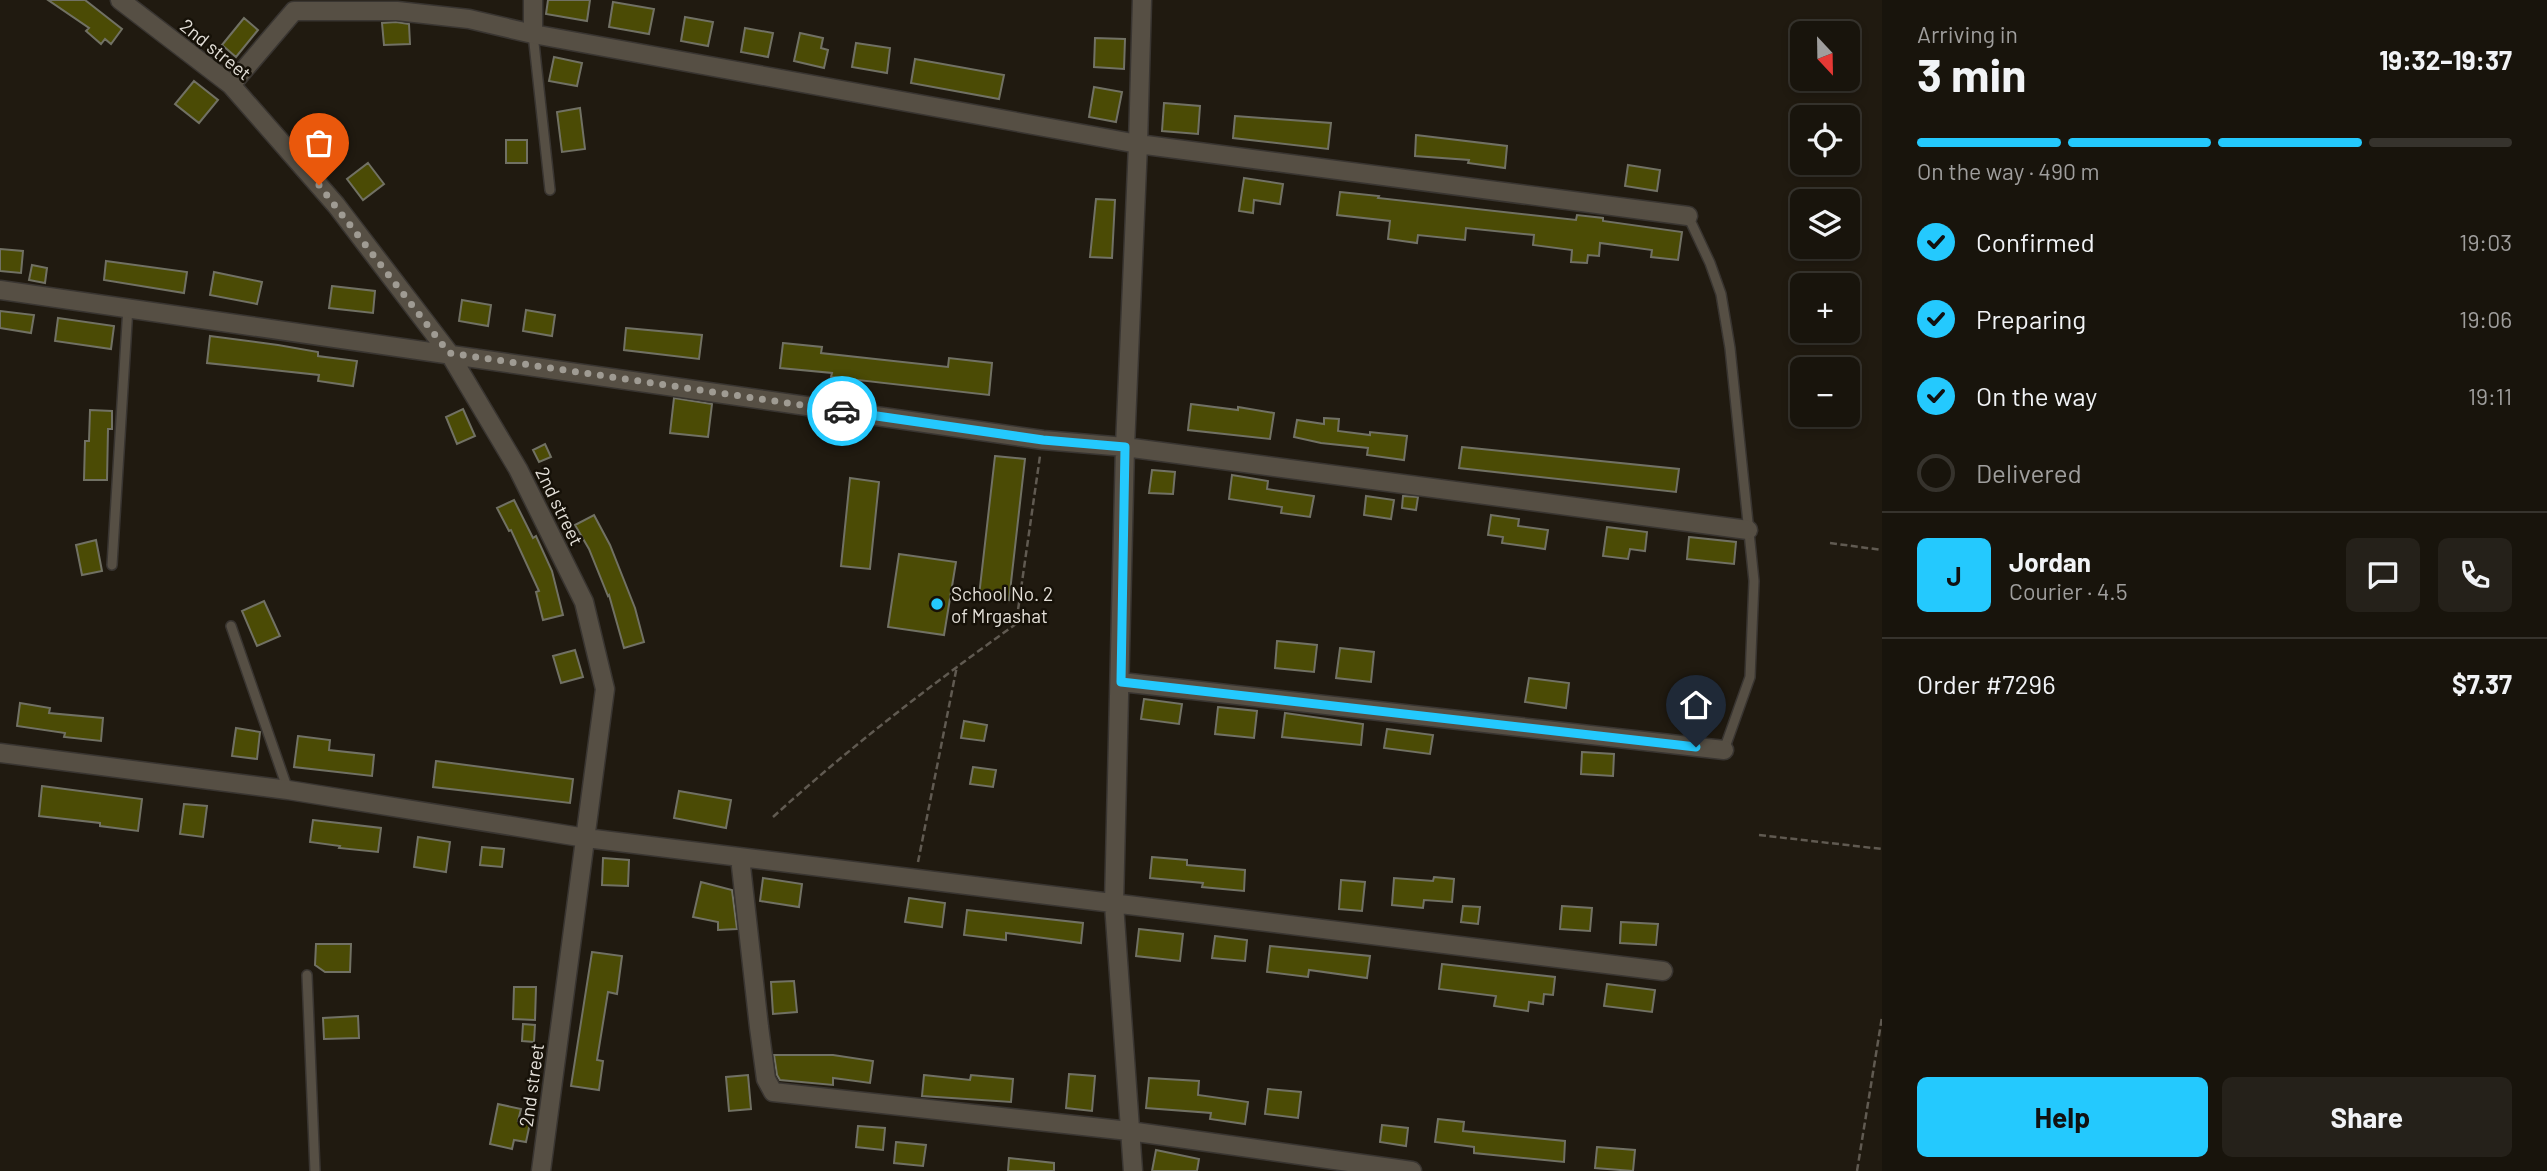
<!DOCTYPE html>
<html lang="en">
<head>
<meta charset="utf-8">
<style>
	body { margin:0; font-family:Barlow,sans-serif; background:#25211a; color:#f1f3f6; height:100vh; display:flex; flex-direction:column; font-size:26px; white-space:nowrap }
	* { box-sizing:border-box; margin:0 }
	p { font-size:23px; color:#9f9e9d }
	.icon { flex:none; width:38px; height:38px; fill:none; stroke:currentColor; stroke-width:2; stroke-linecap:round; stroke-linejoin:round }
	.map { position:relative; flex:1; overflow:hidden }
	.side { display:flex; flex-direction:column; background:#18140c; width:665px }
	.side>* { flex:none }
	.needle { width:46px; rotate:158deg }
	.tools { position:absolute; left:1790px; top:21px; display:grid; gap:14px }
	.tools a { display:grid; place-items:center; width:70px; height:70px; border-radius:10px; background:#18140c; box-shadow:0 4px 10px #0003,0 0 0 2px #36332d; font-size:35px }
	.pin { position:absolute; display:grid; place-items:center; width:60px; height:60px; color:#fff; margin:-72px -30px; border-radius:50% 50% 50% 0; rotate:-45deg; box-shadow:0 0 7px #0007 }
	.pin .icon { rotate:45deg }
	.courier { position:absolute; display:grid; place-items:center; width:70px; height:70px; margin:-35px; border:5px solid #24c9fe; border-radius:50%; background:#fff; color:#222; box-shadow:0 2px 9px #0007 }
	.headline em { font-style:normal; font-weight:700 }
	.headline div { display:flex; flex-direction:column-reverse }
	.headline { display:flex; align-items:center; justify-content:space-between; height:119px; padding:0 35px }
	h1 { font-size:46px; font-weight:700; line-height:52px }
	.bar { display:grid; grid-template-columns:repeat(4,1fr); gap:10px 7px; align-content:center; height:84px; padding:0 35px }
	.bar i { height:9px; border-radius:5px; background:#36332d }
	.bar .current { background:#24c9fe }
	.bar p { grid-column:span 4 }
	.line { display:flex; align-items:center; gap:18px; padding:0 35px; border-top:2px solid #36332d }
	.line div { flex:1 }
	.round { display:grid; place-items:center; flex:none; width:74px; height:74px; border-radius:10px; background:#25211a }
	ol { padding:0 35px; list-style:none }
	li { display:flex; align-items:center; gap:21px; height:77px }
	li p { margin-inline-start:auto }
	li .icon { padding:7px; border-radius:50%; background:#24c9fe; color:#111; stroke-width:4 }
	li:last-child { color:#9f9e9d }
	li i { width:38px; height:38px; border:4px solid #36332d; border-radius:50% }
	.primary-button { display:flex; gap:14px; margin-top:auto; padding:14px 35px }
	.primary-button a { flex:1; height:80px; border-radius:10px; background:#24c9fe; color:#111; font-size:28px; font-weight:700; line-height:80px; text-align:center }
	.primary-button a+a { background:#25211a; color:#f1f3f6 }
	main { display:flex; flex:1; min-height:0 }
	.map>svg:first-child { display:block }
	.building { fill:#4b4b05; stroke:#717164; stroke-width:2 }
	.lines { fill:none; stroke-linecap:round; stroke-linejoin:round }
	.lane-casing { stroke:#393531; stroke-width:12 }
	.street-casing { stroke:#393531; stroke-width:21 }
	.path { stroke:#605a51; stroke-width:2.5; stroke-dasharray:7 3.5; stroke-linecap:butt }
	.lane { stroke:#564f44; stroke-width:9 }
	.street { stroke:#564f44; stroke-width:18 }
	.done { stroke:#9f9b93; stroke-width:7; stroke-dasharray:0 12.6 }
	.route { stroke:#24c9fe; stroke-width:9 }
	.poi-dot { fill:#24c9fe; stroke:#161108; stroke-width:2.5 }
	.labels { text-anchor:middle; dominant-baseline:central; stroke-width:5; stroke-linejoin:round; paint-order:stroke }
	.street-label { font-size:19px; fill:#e4e0d9; stroke:#161108 }
	.poi-label { font-size:19px; fill:#e4e0d9; stroke:#161108; text-anchor:start }
</style>
</head>
<body>
<main>
<div class="map">
<svg width="1882" height="1171" viewBox="0 0 1882 1171">
	<rect width="100%" height="100%" fill="#201a10"/>
	<path class="building" d="M48 0H85L122 29 111 44 105 39 101 44 86 31 89 28Z
		M548 0H590L587 21 546 14Z
		M613 2 654 9 649 34 609 27Z
		M685 17 713 22 708 46 681 41Z
		M244 18 258 30 236 57 222 45Z
		M396 22 409 24 410 44 384 45 382 23Z
		M745 28 773 33 768 57 741 52Z
		M800 33 823 38 821 48 828 50 824 68 794 61Z
		M1095 38 1125 39 1124 69 1094 67Z
		M856 43 890 48 887 73 852 67Z
		M554 57 582 63 577 86 549 81Z
		M915 59 1004 75 999 99 911 83Z
		M194 81 218 100 199 123 175 104Z
		M1094 87 1122 92 1116 122 1089 117Z
		M1164 103 1200 106 1198 134 1162 131Z
		M580 108 585 149 562 152 557 112Z
		M1235 116 1331 123 1328 149 1233 138Z
		M1416 135 1507 146 1505 168 1468 163 1469 160 1415 156Z
		M506 140H527V163H506Z
		M368 163 384 184 363 200 347 179Z
		M1628 165 1660 170 1657 191 1625 186Z
		M1244 178 1283 184 1280 204 1254 200 1253 213 1239 211Z
		M1340 192 1379 196 1378 198 1576 220 1577 215 1603 218V221L1682 232 1678 260 1651 257 1652 250 1600 243 1599 256 1588 255 1587 263 1571 262 1572 250 1533 245 1534 235 1466 228 1465 240 1418 235 1417 243 1388 239 1390 221 1337 215Z
		M1096 199 1115 200 1112 258 1090 257Z
		M0 249 23 251 21 273 0 271Z
		M106 261 187 272 184 293 104 280Z
		M32 265 47 268 45 283 29 280Z
		M214 272 262 282 257 304 210 295Z
		M332 286 375 291 373 313 329 308Z
		M462 300 491 305 488 326 459 321Z
		M526 310 555 315 552 336 523 331Z
		M0 311 34 315 31 333 0 328Z
		M58 318 114 326 111 349 55 341Z
		M626 328 702 335 699 359 624 350Z
		M210 336 278 345 318 352V356L357 361 353 386 318 381 319 375 207 363Z
		M783 343 822 347 821 353 948 367 949 358 992 363 989 395 831 377 832 373 780 368Z
		M674 398 712 404 708 437 670 433Z
		M1191 404 1238 410V407L1274 413 1270 439 1188 430Z
		M463 409 475 436 457 444 446 417Z
		M90 410 112 411V429H108L107 480H84L85 441H89Z
		M1324 418 1339 419 1338 431 1370 435V432L1407 436 1404 460 1367 455 1368 448 1321 443 1294 437 1297 420 1324 424Z
		M545 444 551 457 539 462 533 450Z
		M1462 447 1679 469 1676 492 1459 468Z
		M995 456 1025 459 1009 600 979 596Z
		M1152 470 1175 472 1173 494 1149 493Z
		M1232 475 1268 481 1267 489 1314 496 1310 517 1281 513 1282 507 1229 499Z
		M850 478 879 482 870 569 841 566Z
		M1366 496 1394 500 1391 519 1364 515Z
		M1403 496 1418 497 1416 510 1402 508Z
		M514 500 533 538 536 536 552 571 563 615 543 620 536 592 539 591 511 530 509 531 497 508Z
		M594 515 610 545 635 608 644 642 624 648 609 595 608 596 589 549 575 525Z
		M1491 515 1519 519 1518 526 1548 530 1545 549 1502 543 1503 537 1488 535Z
		M1607 527 1647 532 1645 551 1630 549 1628 559 1603 556Z
		M1689 537 1736 542 1734 564 1687 559Z
		M96 540 102 571 82 575 76 545Z
		M899 554 956 562 944 635 888 627Z
		M264 601 280 636 257 646 242 611Z
		M1277 641 1317 645 1314 672 1275 668Z
		M1340 648 1374 652 1371 682 1336 678Z
		M575 650 583 677 561 683 553 656Z
		M1529 678 1569 683 1566 708 1525 702Z
		M1688 693 1712 696 1709 722 1685 719Z
		M1144 699 1182 704 1179 724 1141 719Z
		M20 703 50 708 49 713 103 718 101 741 64 737 65 733 17 726Z
		M1218 707 1257 711 1254 738 1215 734Z
		M1285 713 1363 724 1361 745 1282 737Z
		M964 721 987 725 984 741 961 738Z
		M236 728 260 732 257 759 232 756Z
		M1387 729 1433 735 1430 754 1384 748Z
		M298 736 330 740 329 750 374 755 372 776 294 767Z
		M1582 752 1614 754 1613 776 1581 774Z
		M436 761 573 779 570 803 433 787Z
		M973 767 996 770 993 787 970 784Z
		M42 786 142 799 138 831 100 826V823L39 816Z
		M679 791 731 800 726 828 674 818Z
		M184 804 207 806 203 837 180 834Z
		M313 820 381 828 378 852 339 848 340 846 310 842Z
		M418 837 450 842 446 872 414 867Z
		M482 847 504 849 502 867 480 865Z
		M1152 857 1187 860V865L1245 870 1244 891 1202 887 1203 883 1150 878Z
		M603 858 629 860 628 886 602 885Z
		M1434 877 1454 879 1452 902 1424 900 1423 908 1392 905 1394 878 1433 881Z
		M763 878 802 884 799 907 760 901Z
		M1341 880 1365 882 1362 911 1339 909Z
		M701 882 732 890 737 929 718 930V922L693 917Z
		M909 898 945 903 942 927 905 922Z
		M1463 906 1480 907 1478 924 1461 922Z
		M1562 906 1592 908 1590 931 1560 929Z
		M967 910 1083 923 1081 943 1006 933V940L964 935Z
		M1621 922 1658 924 1656 945 1620 943Z
		M1139 929 1183 934 1180 961 1136 956Z
		M1215 936 1247 940 1245 961 1212 958Z
		M316 944H351L350 972H325L315 965Z
		M1270 946 1370 956 1367 978 1309 970 1308 977 1267 972Z
		M592 952 622 956 617 994 608 992 597 1060 603 1061 599 1090 571 1086Z
		M1442 964 1555 977 1553 995 1544 994 1543 1004 1529 1002 1528 1011 1494 1006 1496 996 1439 989Z
		M794 981 797 1012 773 1014 771 982Z
		M1607 984 1655 990 1652 1012 1604 1006Z
		M514 987H536L535 1020 513 1019Z
		M358 1016 359 1038 324 1039 323 1018Z
		M523 1024 535 1025 534 1042 522 1041Z
		M774 1055H833L873 1061 870 1083 833 1078V1085L780 1080 777 1075Z
		M1069 1074 1095 1076 1092 1111 1066 1108Z
		M748 1075 751 1109 729 1111 726 1077Z
		M924 1075 970 1080 971 1075 1013 1079 1011 1102 922 1096Z
		M1149 1078 1199 1081 1198 1095 1248 1102 1245 1124 1210 1119 1211 1113 1146 1108Z
		M1268 1089 1301 1092 1298 1118 1265 1114Z
		M498 1104 521 1109 518 1121 530 1123 526 1142 514 1140 512 1149 490 1144Z
		M1438 1119 1464 1122 1463 1131 1565 1141 1564 1162 1474 1153V1147L1435 1142Z
		M1382 1125 1408 1128 1406 1146 1380 1142Z
		M858 1126 885 1128 883 1150 856 1147Z
		M896 1142 926 1145 923 1166 894 1163Z
		M1597 1147 1635 1150 1633 1171 1595 1168Z
		M1156 1150 1199 1159 1197 1171H1152Z
		M1009 1158 1054 1163V1171H1008Z"/>
	<g class="lines">
		<g class="lane-casing">
			<path id="lane" d="M533 34 550 190
				M1688 216 1710 263 1721 294 1730 348 1754 581 1750 677 1724 750
				M112 565 128 307
				M231 626 288 790
				M307 975 315 1171"/>
		</g>
		<g class="street-casing">
			<path id="street" d="M120 0 231 85 336 205 449 353 518 469 584 602 605 689 541 1171
				M533 34V0
				M231 85 294 11H397L469 19 533 34 1138 144 1688 216
				M0 290 1043 440 1125 447 1748 530
				M1121 682 1724 750
				M0 753 288 790 586 838 1663 971
				M740 857 759 1027 766 1079 773 1092 1129 1131 1412 1171
				M1133 1171 1114 904 1125 447 1138 144 1142 0"/>
		</g>
		<path class="path" d="M1830 543 1882 550
			M773 817C850 747 932 684 1016 624L1040 456
			M1759 835 1882 849
			M918 862 957 666
			M1857 1171 1882 1017"/>
		<use href="#lane" class="lane"/>
		<use href="#street" class="street"/>
	</g>
	<g class="lines">
		<path class="done" d="M319 185 449 353 842 411"/>
		<path class="route" d="M842 411 1043 440 1125 447 1121 682 1696 747"/>
	</g>
	<circle class="poi-dot" cx="937" cy="604" r="7"/>
	<g class="labels">
		<g class="street-label">
			<text transform="translate(216 49) rotate(39)">2nd street</text>
			<text transform="translate(560 506) rotate(64)">2nd street</text>
			<text transform="translate(531 1085) rotate(-82)">2nd street</text>
		</g>
		<g class="poi-label">
			<text x="951" y="593">School No. 2<tspan x="951" dy="22">of Mrgashat</tspan></text>
		</g>
	</g>
</svg>
<div class="tools">
<a><svg class="needle" viewBox="-14 -14 28 28"><path d="M0-13l5 13h-10z" fill="#e53935"/><path d="M0 13l5-13h-10z" fill="#9f9e9d"/></svg></a>
<a><svg class="icon" aria-label="locate" viewBox="0 0 24 24"><circle cx="12" cy="12" r="6"/><path d="M12 2v4M12 18v4M2 12h4M18 12h4"/></svg></a>
<a><svg class="icon" aria-label="layers" viewBox="0 0 24 24"><path d="M12 4l9 5-9 5-9-5zM3 14l9 5 9-5"/></svg></a>
<a>+</a>
<a>−</a>
</div>
<div class="pin" style="left:319px;top:185px;background:#ea580c"><svg class="icon" aria-label="bag" viewBox="0 0 24 24"><path d="M5 8h14l-1 12H6zM9 8a3 3 0 0 1 6 0"/></svg></div>
<div class="pin" style="left:1696px;top:747px;background:#1f2937"><svg class="icon" aria-label="home" viewBox="0 0 24 24"><path d="M3 11l9-7 9 7M6 9v11h12V9"/></svg></div>
<div class="courier" style="left:842px;top:411px"><svg class="icon" aria-label="car" viewBox="0 0 24 24"><path d="M5 17H2v-5l4-1 3-4h7l3 4 3 1v5h-3M9 17h6M6 11h13"/><circle cx="7" cy="17" r="2"/><circle cx="17" cy="17" r="2"/></svg></div>
</div>
<section class="side">
<div class="headline"><div><h1>3 min</h1><p>Arriving in</p></div><em>19:32–19:37</em></div>
<div class="bar"><i class="current"></i><i class="current"></i><i class="current"></i><i></i><p>On the way · 490 m</p></div>
<ol>
<li><svg class="icon" aria-label="check" viewBox="0 0 24 24"><path d="M5 12l5 5 9-10"/></svg>Confirmed<p>19:03</p></li>
<li><svg class="icon" aria-label="check" viewBox="0 0 24 24"><path d="M5 12l5 5 9-10"/></svg>Preparing<p>19:06</p></li>
<li><svg class="icon" aria-label="check" viewBox="0 0 24 24"><path d="M5 12l5 5 9-10"/></svg>On the way<p>19:11</p></li>
<li><i></i>Delivered</li>
</ol>
<div class="line" style="height:126px"><b class="round" style="background:#24c9fe;color:#111">J</b><div><b>Jordan</b><p>Courier · 4.5</p></div><a class="round"><svg class="icon" aria-label="chat" viewBox="0 0 24 24"><path d="M4 5h16v11H9l-5 4z"/></svg></a><a class="round"><svg class="icon" aria-label="phone" viewBox="0 0 24 24"><path d="M5 4h4l2 5-3 2q2 4 5 5l2-3 5 2v4C11 20 4 13 5 4z"/></svg></a></div>
<div class="line" style="height:91px"><div>Order #7296</div><b>$7.37</b></div>
<div class="primary-button"><a>Help</a><a>Share</a></div>
</section>
</main>
</body>
</html>
